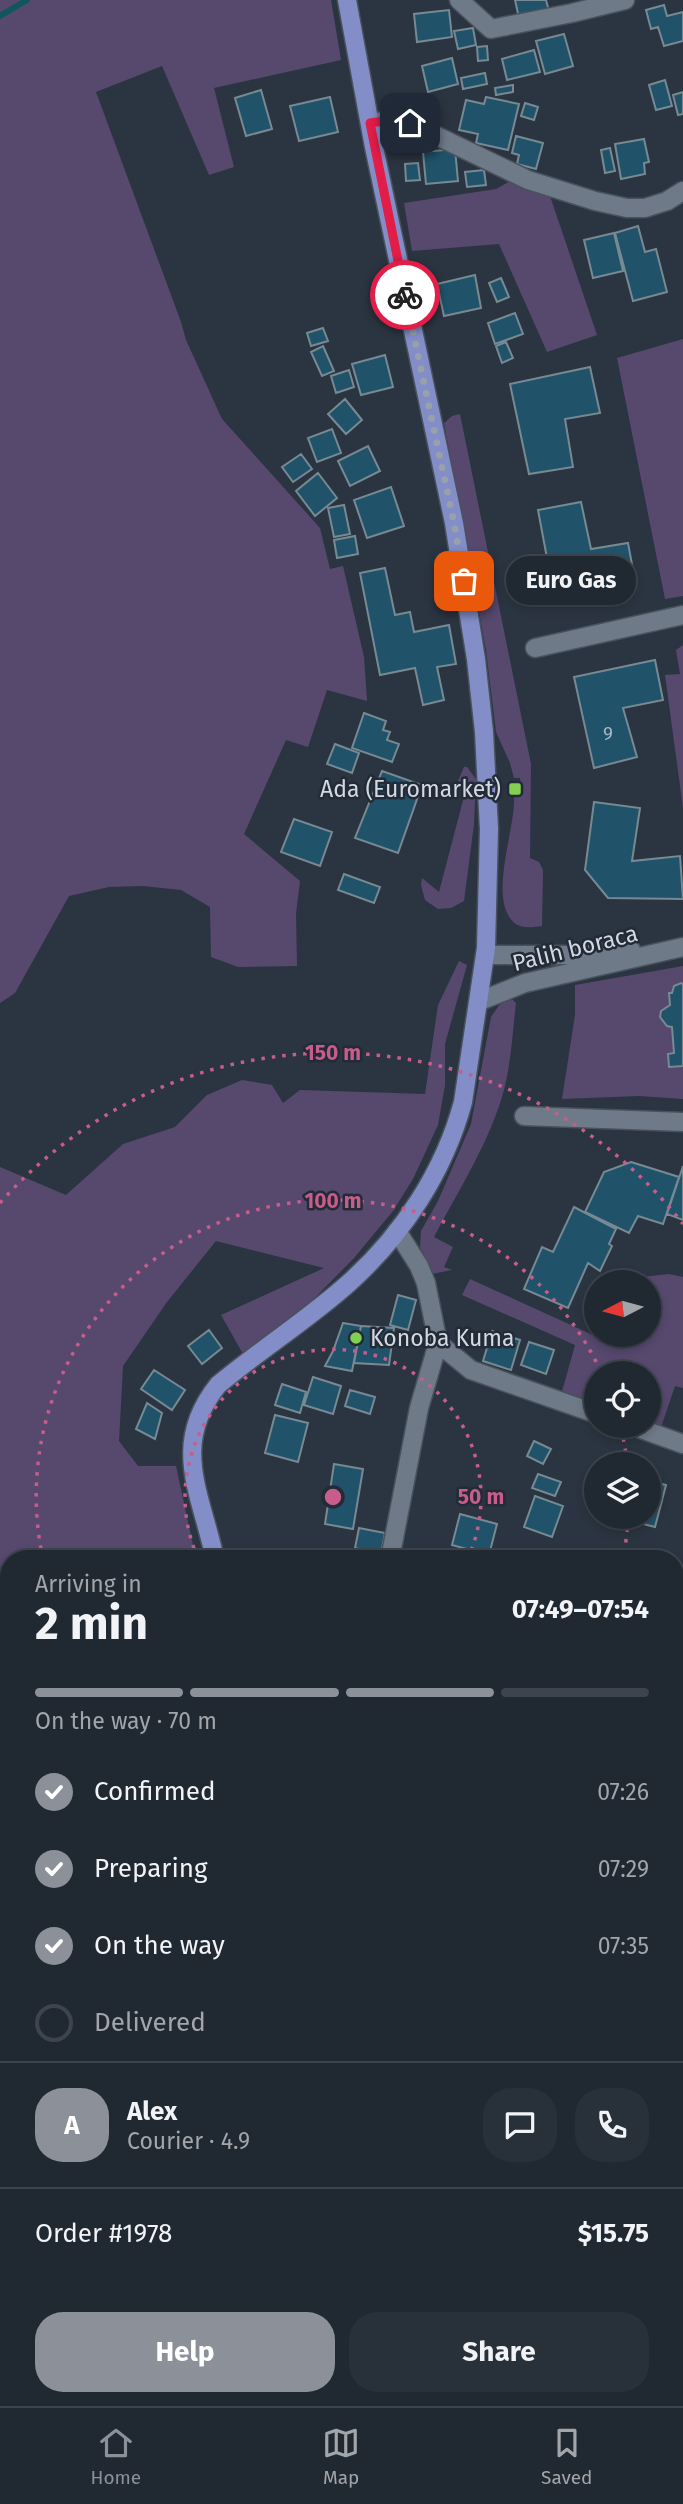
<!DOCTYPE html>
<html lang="en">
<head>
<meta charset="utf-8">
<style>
	body { margin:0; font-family:"Fira Sans",sans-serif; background:#283039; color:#f1f3f6; height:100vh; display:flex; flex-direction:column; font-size:26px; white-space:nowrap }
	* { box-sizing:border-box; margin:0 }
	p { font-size:23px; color:#a2a6ab }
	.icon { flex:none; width:38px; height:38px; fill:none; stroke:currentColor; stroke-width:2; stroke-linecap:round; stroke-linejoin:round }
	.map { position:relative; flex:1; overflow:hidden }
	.panel { position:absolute; left:0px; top:1550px; width:684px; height:856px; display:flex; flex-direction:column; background:#202831; border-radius:28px 28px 0 0; box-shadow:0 4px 10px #0003,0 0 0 2px #3d444d }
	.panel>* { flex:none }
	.needle { width:46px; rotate:264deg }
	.buttons { position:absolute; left:584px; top:1270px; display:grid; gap:14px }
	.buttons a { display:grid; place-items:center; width:77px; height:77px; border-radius:50%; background:#202831; box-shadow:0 4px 10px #0003,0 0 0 2px #3d444d; font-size:35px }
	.pin { position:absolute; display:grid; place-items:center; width:60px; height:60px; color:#fff; margin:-30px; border-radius:14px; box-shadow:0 4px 10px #0006 }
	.courier { position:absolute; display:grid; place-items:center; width:70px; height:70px; margin:-35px; border:5px solid #e11d48; border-radius:50%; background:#fff; color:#222; box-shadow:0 2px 9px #0007 }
	.bubble { position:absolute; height:49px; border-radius:24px; background:#202831; box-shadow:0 4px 10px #0003,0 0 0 2px #3d444d; font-size:23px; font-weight:700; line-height:49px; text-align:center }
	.overview em { font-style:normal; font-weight:700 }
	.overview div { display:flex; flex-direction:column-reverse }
	.overview { display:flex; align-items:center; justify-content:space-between; height:119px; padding:0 35px }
	h1 { font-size:46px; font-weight:700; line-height:52px }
	.bar { display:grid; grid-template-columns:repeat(4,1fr); gap:10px 7px; align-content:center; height:84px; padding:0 35px }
	.bar i { height:9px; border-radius:5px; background:#3d444d }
	.bar .active { background:#8c9099 }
	.bar p { grid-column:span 4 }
	.line { display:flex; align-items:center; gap:18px; padding:0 35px; border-top:2px solid #3d444d }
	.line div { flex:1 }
	.round { display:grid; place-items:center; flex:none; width:74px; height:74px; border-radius:28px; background:#283039 }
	ol { padding:0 35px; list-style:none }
	li { display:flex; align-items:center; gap:21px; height:77px }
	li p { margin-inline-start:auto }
	li .icon { padding:7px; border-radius:50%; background:#8c9099; color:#fff; stroke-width:4 }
	li:last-child { color:#a2a6ab }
	li i { width:38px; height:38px; border:4px solid #3d444d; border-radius:50% }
	.button { display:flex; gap:14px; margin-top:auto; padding:14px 35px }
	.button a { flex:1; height:80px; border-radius:28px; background:#8c9099; color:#fff; font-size:28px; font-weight:700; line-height:80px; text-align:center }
	.button a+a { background:#283039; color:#f1f3f6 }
	.tab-bar { display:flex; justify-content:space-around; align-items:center; height:98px; border-top:2px solid #3d444d; background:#202831; font-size:19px; color:#a2a6ab }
	.tab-bar a { display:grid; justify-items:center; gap:4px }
	.tab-bar .active { color:#8c9099 }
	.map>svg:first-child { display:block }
	.green { fill:#57486e }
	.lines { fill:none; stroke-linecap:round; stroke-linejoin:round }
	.stream { stroke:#10565e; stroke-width:6 }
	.building { fill:#205369; stroke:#778992; stroke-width:2 }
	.street-casing { stroke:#49525c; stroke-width:21 }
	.primary-casing { stroke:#49525c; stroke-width:21 }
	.street { stroke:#6f7a88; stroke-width:18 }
	.primary { stroke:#838dc8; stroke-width:18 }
	.done { stroke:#98a0a9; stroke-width:7; stroke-dasharray:0 12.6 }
	.route { stroke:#e11d48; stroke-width:9 }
	.ring { fill:none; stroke:#c85c8a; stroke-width:3.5; stroke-dasharray:3.5 7 }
	.poi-dot { fill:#81d050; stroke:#222b37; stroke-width:2.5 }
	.labels { text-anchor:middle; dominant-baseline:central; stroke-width:5; stroke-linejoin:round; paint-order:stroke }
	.number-label { font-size:19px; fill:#a6b8c3 }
	.poi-label { font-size:23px; fill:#d3d9e1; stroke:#222b37; text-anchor:end }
	.street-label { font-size:23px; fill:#d3d9e1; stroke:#222b37 }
	.centre { fill:#c85c8a; stroke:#222b37; stroke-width:3.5 }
	.ring-label { font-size:21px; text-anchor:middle; font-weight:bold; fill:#c85c8a; stroke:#222b37; stroke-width:5; stroke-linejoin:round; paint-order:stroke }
</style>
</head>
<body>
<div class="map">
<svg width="683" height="2406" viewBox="0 0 683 2406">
	<rect width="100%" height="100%" fill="#2b3541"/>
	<path class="green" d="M0 0H331L341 60 214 88 234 167 209 175 162 66 96 92 181 322 186 340 222 419 320 528 330 569 343 566 364 657 367 701 327 690 308 747 286 740 244 834 300 881 296 914 297 966 238 967 211 957 210 907 181 890 143 886 109 887 69 896 15 993 0 1003Z
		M512 180 550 196 597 335 547 352 499 244 412 251 404 203 496 189Z
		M683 339V596L665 599 617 358Z
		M460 414 531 764 530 858 539 862 543 870 542 926C534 927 523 929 516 924 486 903 516 828 514 797L521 794 520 778H514L510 763 496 732 486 650 444 423 452 416Z
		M683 645V808L665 675 680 674 676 650Z
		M464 767H467L476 779 474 824 464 901 451 908 438 909 425 900 421 885 422 878 439 892 467 785 458 781Z
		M459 961 467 965 445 1044V1085L438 1125 413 1179 393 1211 354 1258 304 1309 243 1354 221 1315 324 1268 216 1241 167 1302 123 1366 119 1441 138 1466H176L196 1559H9V1884H0V1167L66 1195 123 1144 175 1127 207 1095 242 1080 272 1085 283 1103 300 1090 425 1094 438 1005Z
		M683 966V1099L639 1096 562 1099 575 1015V985Z
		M511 998 516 1003C512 1036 511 1069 501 1100 486 1148 457 1193 434 1237L453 1247 444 1267 452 1270 432 1274 420 1248 421 1231 438 1201 471 1124 491 1017 500 1004Z
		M669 1274 683 1277V1388L675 1386 659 1433 649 1426V1374H597V1409L561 1395 575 1345 462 1295 470 1279 608 1342 612 1335H649V1283H639L642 1277Z
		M676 1605 683 1607V1680H676Z
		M676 1787 683 1788V2004H676Z
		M0 2033H9V2386L4 2406H0Z
		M683 2079V2165L676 2164V2082Z"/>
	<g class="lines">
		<path class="stream" d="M0 16 27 0
			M676 2075 683 2073"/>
	</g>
	<path class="building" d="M515 0H546L549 11 519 18Z
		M664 5 667 16 683 12V41L664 46 658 27 651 29 646 10Z
		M449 10 452 37 417 42 414 14Z
		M473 28 476 45 458 49 454 31Z
		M564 34 573 66 545 74 536 41Z
		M487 46 488 60 478 61 477 47Z
		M534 50 540 72 507 80 502 59Z
		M452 58 458 84 428 92 422 66Z
		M485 73 487 84 463 89 461 78Z
		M665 80 672 106 656 110 649 85Z
		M513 85V92L496 95 495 88Z
		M261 90 272 129 246 136 235 98Z
		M683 92V114L678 115 673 95Z
		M330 97 338 132 299 141 290 106Z
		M486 97 519 104 508 150 476 143 478 134 459 130 466 100 484 104Z
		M525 103 538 107 534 120 521 116Z
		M516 136 543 143 536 169 517 164 519 155 512 153Z
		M644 139 649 162 644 163 645 174 621 179 615 144Z
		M610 148 615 171 605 173 601 150Z
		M455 149 458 181 426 184 423 152Z
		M418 163 420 180 406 181 405 164Z
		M484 170 486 185 467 187 465 172Z
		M638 226 645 252 656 249 667 292 633 301 615 233Z
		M614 233 623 271 593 278 584 240Z
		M475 275 481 308 444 316 437 284Z
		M501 278 509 297 497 302 489 283Z
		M515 313 523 334 495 344 488 323Z
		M323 328 328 341 311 346 307 333Z
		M506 342 513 358 502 363 496 346Z
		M323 346 334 371 322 376 311 352Z
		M385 355 393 387 361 395 352 364Z
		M590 367 600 413 565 419 573 467 529 474 510 384Z
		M349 370 354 387 336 393 331 376Z
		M345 399 362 420 346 434 328 414Z
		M332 429 341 453 317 462 308 438Z
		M368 446 380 471 350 486 338 461Z
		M301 454 312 469 293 482 282 467Z
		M318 473 337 498 315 516 296 491Z
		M391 487 404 526 367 538 354 500Z
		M581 502 591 549 628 543 636 586 555 601 538 510Z
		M344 505 350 534 334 537 328 508Z
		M355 536 358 554 337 558 334 540Z
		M385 568 395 615 410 612 414 632 449 625 456 664 437 667 444 700 423 705 415 668 380 675 360 573Z
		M655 660 663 700 623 708 637 757 594 768 574 677Z
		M364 713 386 721 383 730 390 732 387 740 399 744 392 762 352 748Z
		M335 744 359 753 352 773 327 764Z
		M382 771 422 785 398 853 355 838Z
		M594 802 640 808 632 861 680 856 683 899 608 898 585 870Z
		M294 819 332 832 320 866 281 852Z
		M344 874 380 887 374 903 338 890Z
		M681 983 683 984V1066L669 1067 668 1054 674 1053 672 1027 667 1026 660 1017 661 1011 670 1005 669 993H672L674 986Z
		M631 1162 679 1177 663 1224 638 1216 629 1233 585 1212 604 1172Z
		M683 1166V1220L667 1214Z
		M574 1207 616 1229 609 1244 612 1246 600 1271 588 1263 568 1308 524 1289 542 1247 553 1252Z
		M398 1295 416 1300 408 1330 390 1325Z
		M343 1323 361 1326 352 1371 325 1366 333 1351Z
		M361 1326 394 1328 389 1365 354 1363Z
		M209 1330 222 1348 202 1364 188 1346Z
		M492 1331 520 1340 511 1370 483 1361Z
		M529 1342 554 1350 546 1374 521 1365Z
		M154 1370 185 1390 172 1410 141 1389Z
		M313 1377 341 1386 333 1414 304 1405Z
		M282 1384 306 1392 300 1413 275 1405Z
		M350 1390 375 1397 370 1414 345 1406Z
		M147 1403 162 1413 155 1439 136 1429Z
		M275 1415 308 1423 298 1462 265 1453Z
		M534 1441 551 1449 543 1464 527 1456Z
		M334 1464 363 1469 353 1529 325 1524Z
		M538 1474 561 1482 555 1496 532 1488Z
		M649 1481 666 1485 655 1527 620 1518 649 1517Z
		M535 1496 563 1506 552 1537 524 1527Z
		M460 1514 497 1524 489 1555 452 1545Z
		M359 1528 385 1533 381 1554 355 1548Z
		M676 2205H683V2237L676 2236Z
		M676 2384H683V2406H662V2398H676Z
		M229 2398H254L255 2404 230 2406Z
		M268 2398H282L301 2402 300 2406H266Z
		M327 2398H349L350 2406H328Z
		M385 2398H411L412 2406H387Z
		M508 2398H540L541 2406H509Z
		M605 2398H648V2406L604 2404Z"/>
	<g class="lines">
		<g class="street-casing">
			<path id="street" d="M459 0 491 29 572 13 625 0
				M370 123 391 120 410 123 528 180 595 201 627 208H645L667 201 683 191
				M535 648 683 615
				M486 955H570L631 950
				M480 1001 525 983 683 947
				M524 1116 683 1122
				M397 1231 419 1266 426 1283 438 1343 471 1370 597 1414
				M633 1426 683 1444
				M390 1559 419 1408 438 1343
				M676 1689 683 1690
				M676 2287H683
				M551 2398 552 2406"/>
		</g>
		<g class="primary-casing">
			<path id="primary" d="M215 1559C201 1493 170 1445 218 1385 261 1349 309 1319 350 1282 403 1234 444 1172 463 1102L486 948 489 829 484 732 476 659 454 523 374 147 347 0
				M163 2406 165 2398"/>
		</g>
		<use href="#street" class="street"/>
		<use href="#primary" class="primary"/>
	</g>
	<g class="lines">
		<path class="done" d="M405 295 454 523 464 581"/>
		<path class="route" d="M405 295 370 123 391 120 410 123"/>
	</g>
	<g class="ring">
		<path d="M198 1558A148 148 0 1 1 468 1558"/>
		<path d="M628 1518A296 296 0 0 1 623 1559M43 1559A296 296 0 0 1 601 1372M621 1428A296 296 0 0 1 627 1463"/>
		<path d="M0 1203A444 444 0 0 1 683 1224"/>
	</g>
	<g class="poi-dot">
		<rect x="508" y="782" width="14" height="14" rx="3.5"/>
		<circle cx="356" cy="1338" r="7"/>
	</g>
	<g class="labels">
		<g class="number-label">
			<text x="608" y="733">9</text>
		</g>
		<g class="poi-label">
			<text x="501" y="789">Ada (Euromarket)</text>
			<text x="370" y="1338" text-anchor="start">Konoba Kuma</text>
		</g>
		<g class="street-label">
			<text transform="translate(575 948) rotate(-14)">Palih boraca</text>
		</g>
	</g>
	<circle cx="333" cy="1497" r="10" class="centre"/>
	<g class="ring-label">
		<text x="333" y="1060">150 m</text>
		<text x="333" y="1208">100 m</text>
		<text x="481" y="1504">50 m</text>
	</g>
</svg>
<div class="buttons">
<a><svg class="needle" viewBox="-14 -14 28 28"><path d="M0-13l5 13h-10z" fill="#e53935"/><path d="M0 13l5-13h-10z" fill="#a2a6ab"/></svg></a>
<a><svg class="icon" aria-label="locate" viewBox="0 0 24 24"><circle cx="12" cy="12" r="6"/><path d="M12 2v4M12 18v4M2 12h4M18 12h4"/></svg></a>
<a><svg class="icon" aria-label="layers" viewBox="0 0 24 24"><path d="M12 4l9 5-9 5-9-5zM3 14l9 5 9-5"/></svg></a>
</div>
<div class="pin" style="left:464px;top:581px;background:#ea580c"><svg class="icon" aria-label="bag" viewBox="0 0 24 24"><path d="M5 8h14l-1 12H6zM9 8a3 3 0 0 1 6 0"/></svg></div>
<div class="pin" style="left:410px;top:123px;background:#1f2937"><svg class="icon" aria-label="home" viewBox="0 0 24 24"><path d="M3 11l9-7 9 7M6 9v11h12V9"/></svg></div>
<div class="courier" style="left:405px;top:295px"><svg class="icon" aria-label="bike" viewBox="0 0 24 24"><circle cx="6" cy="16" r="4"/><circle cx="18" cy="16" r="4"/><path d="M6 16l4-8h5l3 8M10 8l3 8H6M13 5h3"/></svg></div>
<div class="bubble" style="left:506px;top:556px;width:130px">Euro Gas</div>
<section class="panel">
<div class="overview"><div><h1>2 min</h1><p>Arriving in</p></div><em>07:49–07:54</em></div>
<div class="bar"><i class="active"></i><i class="active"></i><i class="active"></i><i></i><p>On the way · 70 m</p></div>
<ol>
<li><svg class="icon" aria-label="check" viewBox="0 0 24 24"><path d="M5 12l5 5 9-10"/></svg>Confirmed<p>07:26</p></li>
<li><svg class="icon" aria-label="check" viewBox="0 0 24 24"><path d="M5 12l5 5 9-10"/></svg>Preparing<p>07:29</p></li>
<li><svg class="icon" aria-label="check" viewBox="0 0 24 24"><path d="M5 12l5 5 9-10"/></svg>On the way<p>07:35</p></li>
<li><i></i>Delivered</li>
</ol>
<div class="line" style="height:126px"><b class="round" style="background:#8c9099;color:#fff">A</b><div><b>Alex</b><p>Courier · 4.9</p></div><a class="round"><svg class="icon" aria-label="chat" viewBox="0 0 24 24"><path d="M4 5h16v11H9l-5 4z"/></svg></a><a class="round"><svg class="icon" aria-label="phone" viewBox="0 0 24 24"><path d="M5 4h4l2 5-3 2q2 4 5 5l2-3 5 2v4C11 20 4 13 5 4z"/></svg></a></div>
<div class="line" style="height:91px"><div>Order #1978</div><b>$15.75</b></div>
<div class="button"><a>Help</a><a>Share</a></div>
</section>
</div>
<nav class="tab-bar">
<a class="active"><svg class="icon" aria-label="home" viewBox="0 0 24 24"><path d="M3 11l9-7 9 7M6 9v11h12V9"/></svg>Home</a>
<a><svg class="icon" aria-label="map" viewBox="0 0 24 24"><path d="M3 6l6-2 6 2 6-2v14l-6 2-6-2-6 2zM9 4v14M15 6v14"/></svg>Map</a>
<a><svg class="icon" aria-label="saved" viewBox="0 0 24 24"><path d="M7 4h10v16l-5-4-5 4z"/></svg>Saved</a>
</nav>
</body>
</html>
